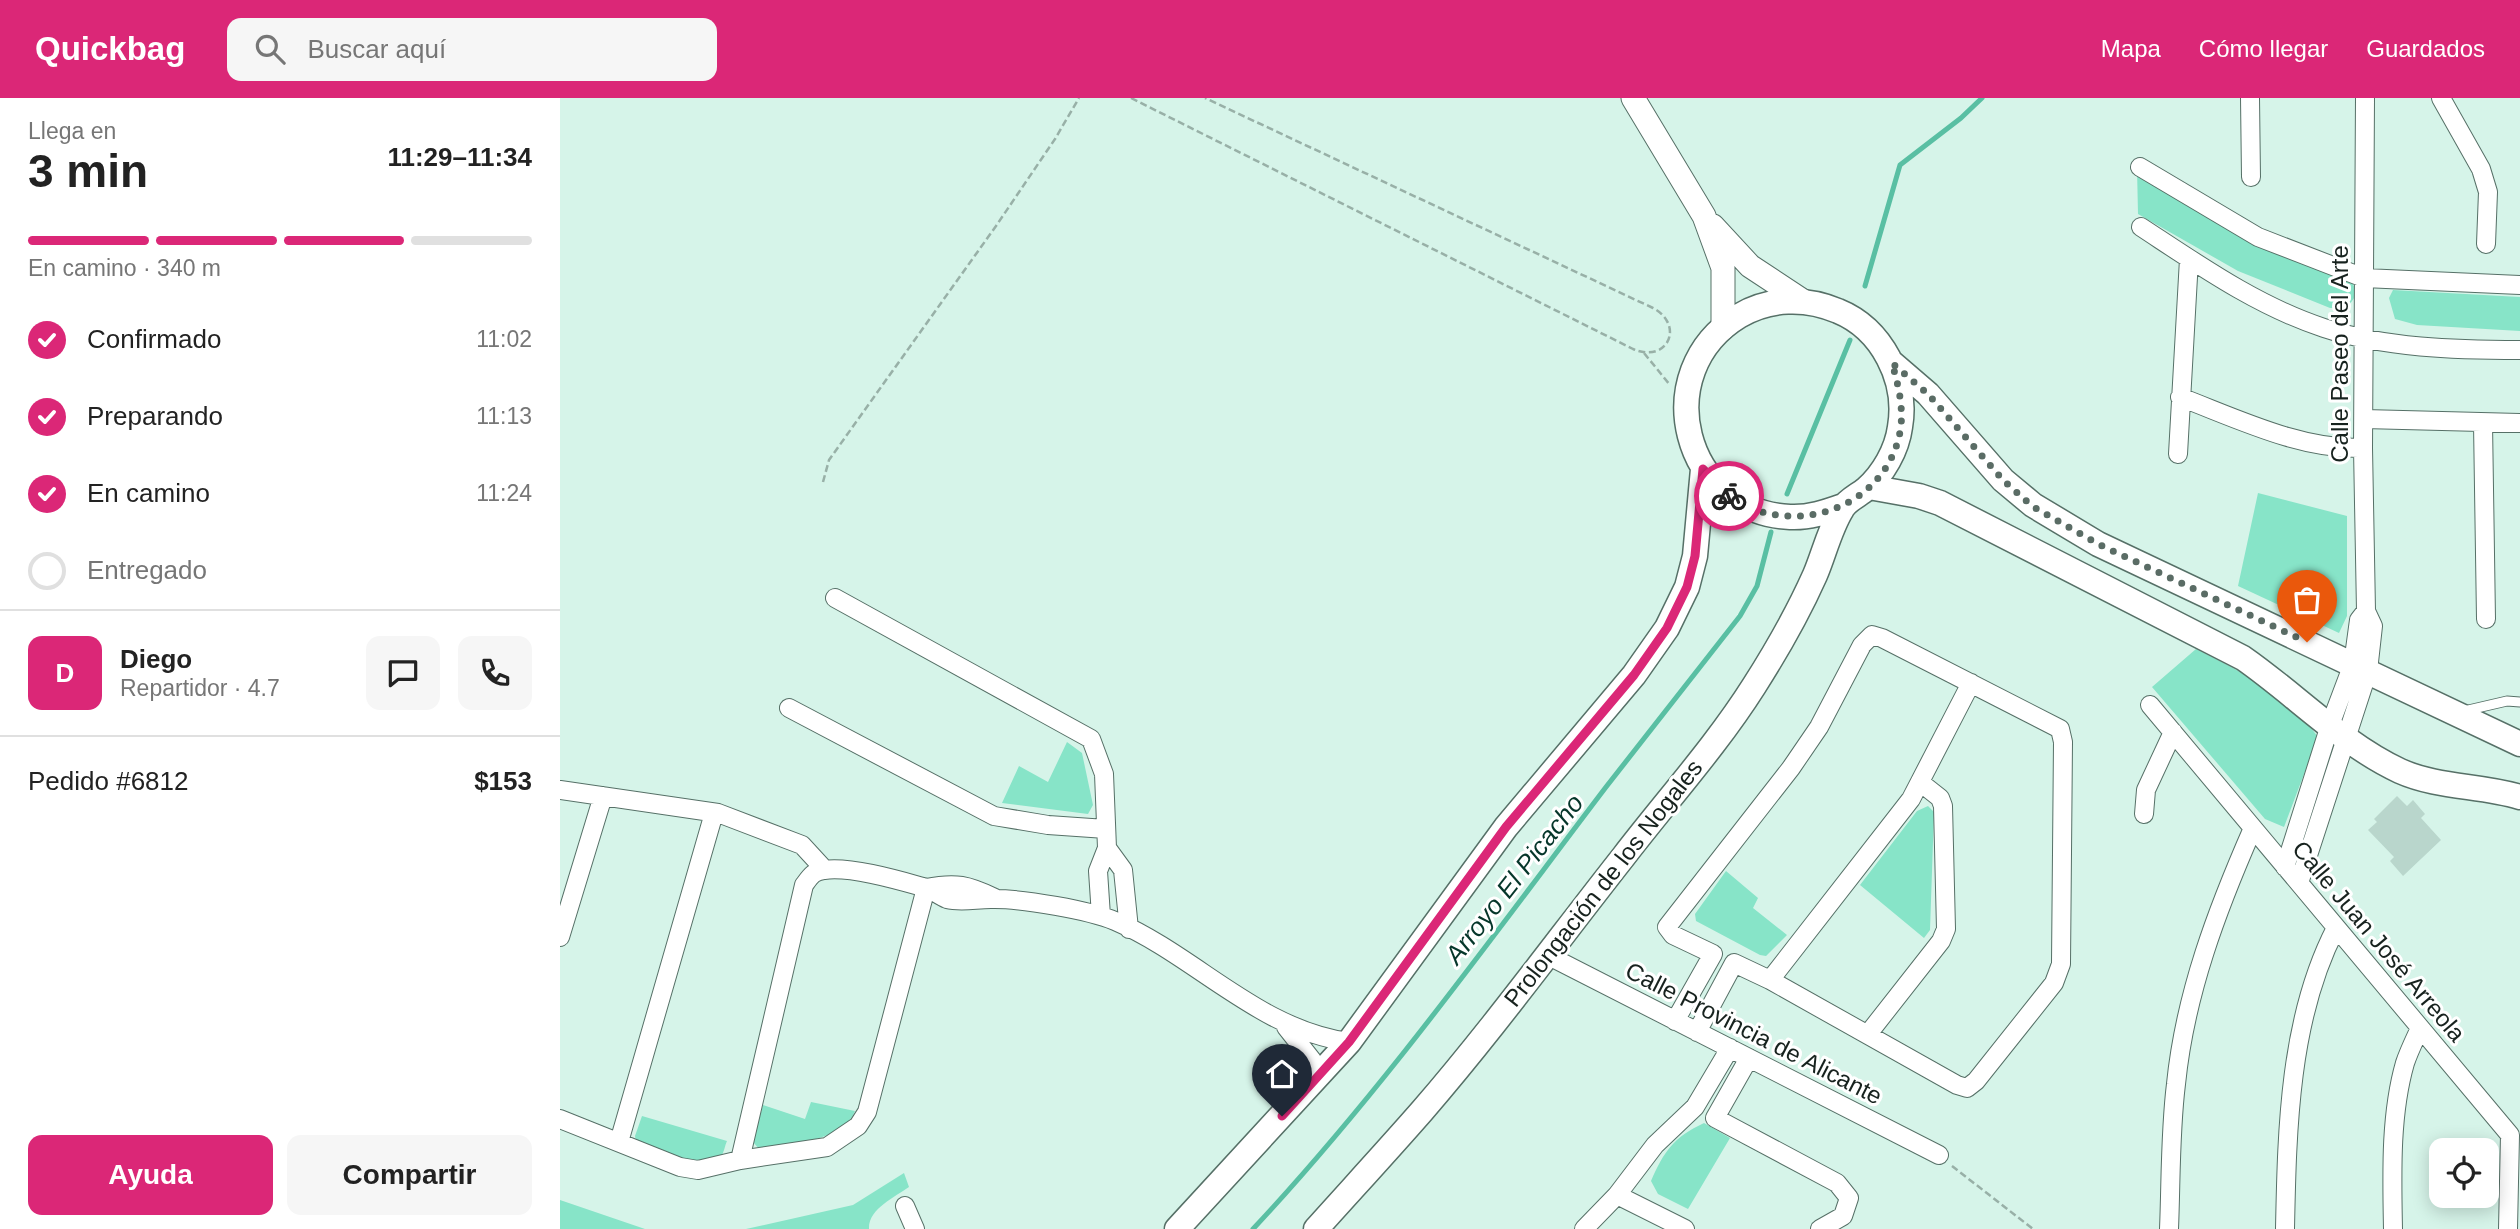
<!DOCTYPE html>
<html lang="es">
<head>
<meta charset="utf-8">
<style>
	body { margin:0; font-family:Arial,sans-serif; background:#f6f6f6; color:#222; height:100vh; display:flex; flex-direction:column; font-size:26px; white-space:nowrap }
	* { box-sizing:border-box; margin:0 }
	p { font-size:23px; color:#767676 }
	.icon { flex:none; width:38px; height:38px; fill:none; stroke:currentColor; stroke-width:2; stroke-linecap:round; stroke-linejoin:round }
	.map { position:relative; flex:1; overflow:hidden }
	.panel { display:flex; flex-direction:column; background:#fff; width:560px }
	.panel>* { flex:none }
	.buttons { position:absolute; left:1869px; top:1040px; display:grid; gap:14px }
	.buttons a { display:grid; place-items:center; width:70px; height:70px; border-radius:14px; background:#fff; box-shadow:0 4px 18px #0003; font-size:35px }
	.pin { position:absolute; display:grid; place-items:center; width:60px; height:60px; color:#fff; margin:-72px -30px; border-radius:50% 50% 50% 0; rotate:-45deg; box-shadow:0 0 7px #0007 }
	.pin .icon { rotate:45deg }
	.courier { position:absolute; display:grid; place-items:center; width:70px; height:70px; margin:-35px; border:5px solid #db2777; border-radius:50%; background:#fff; color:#222; box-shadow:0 2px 9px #0007 }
	.headline em { font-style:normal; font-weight:600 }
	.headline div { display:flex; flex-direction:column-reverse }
	.headline { display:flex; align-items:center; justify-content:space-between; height:119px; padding:0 28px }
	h1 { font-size:46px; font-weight:600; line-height:52px }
	.bar { display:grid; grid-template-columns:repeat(4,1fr); gap:10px 7px; align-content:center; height:84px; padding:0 28px }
	.bar i { height:9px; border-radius:5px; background:#e0e0e0 }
	.bar .active { background:#db2777 }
	.bar p { grid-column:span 4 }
	.line { display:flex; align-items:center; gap:18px; padding:0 28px; border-top:2px solid #e0e0e0 }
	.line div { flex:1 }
	.round { display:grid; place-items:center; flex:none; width:74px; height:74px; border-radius:14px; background:#f6f6f6 }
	ol { padding:0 28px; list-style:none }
	li { display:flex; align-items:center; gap:21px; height:77px }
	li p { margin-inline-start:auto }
	li .icon { padding:7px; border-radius:50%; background:#db2777; color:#fff; stroke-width:4 }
	li:last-child { color:#767676 }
	li i { width:38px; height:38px; border:4px solid #e0e0e0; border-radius:50% }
	.action { display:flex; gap:14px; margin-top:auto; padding:14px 28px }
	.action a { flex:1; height:80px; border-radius:14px; background:#db2777; color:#fff; font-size:28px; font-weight:600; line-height:80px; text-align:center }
	.action a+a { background:#f6f6f6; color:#222 }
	header { display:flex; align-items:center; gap:42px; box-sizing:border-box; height:98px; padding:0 35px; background:#db2777; color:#fff }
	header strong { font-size:33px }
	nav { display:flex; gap:38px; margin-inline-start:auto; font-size:24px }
	.search { width:490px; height:63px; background:#f6f6f6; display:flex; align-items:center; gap:18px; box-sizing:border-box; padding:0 24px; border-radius:14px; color:#767676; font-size:26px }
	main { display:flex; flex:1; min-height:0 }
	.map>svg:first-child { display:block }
	.green { fill:#87e4c8 }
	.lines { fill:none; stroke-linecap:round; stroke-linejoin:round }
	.stream { stroke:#59bfa3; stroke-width:5 }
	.building { fill:#b9d6cc }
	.service-casing { stroke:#567067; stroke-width:11 }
	.minor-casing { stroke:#567067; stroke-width:20 }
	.tertiary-casing { stroke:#567067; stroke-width:25 }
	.secondary-casing { stroke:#567067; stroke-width:27 }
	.path { stroke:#98b0a7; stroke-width:2.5; stroke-dasharray:7 3.5; stroke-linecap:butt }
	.service { stroke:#fff; stroke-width:9 }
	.minor { stroke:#fff; stroke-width:18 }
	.tertiary { stroke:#fff; stroke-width:23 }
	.secondary { stroke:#fff; stroke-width:24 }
	.done { stroke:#5a6c65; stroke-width:7; stroke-dasharray:0 12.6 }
	.route { stroke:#db2777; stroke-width:9 }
	.labels { text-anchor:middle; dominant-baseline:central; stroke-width:6; stroke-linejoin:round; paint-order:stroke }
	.street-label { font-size:24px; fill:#17221e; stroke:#fff }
	.water-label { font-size:26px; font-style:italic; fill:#05362a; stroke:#fff }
</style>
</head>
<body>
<header>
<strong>Quickbag</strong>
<div class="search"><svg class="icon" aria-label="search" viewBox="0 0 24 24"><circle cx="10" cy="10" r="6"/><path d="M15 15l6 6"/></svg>Buscar aquí</div>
<nav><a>Mapa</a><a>Cómo llegar</a><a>Guardados</a></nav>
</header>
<main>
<section class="panel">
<div class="headline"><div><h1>3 min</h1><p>Llega en</p></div><em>11:29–11:34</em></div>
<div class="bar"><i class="active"></i><i class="active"></i><i class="active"></i><i></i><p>En camino · 340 m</p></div>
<ol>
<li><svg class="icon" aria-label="check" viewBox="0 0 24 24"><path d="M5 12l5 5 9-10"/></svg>Confirmado<p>11:02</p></li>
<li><svg class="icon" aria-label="check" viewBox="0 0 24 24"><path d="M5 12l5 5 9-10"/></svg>Preparando<p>11:13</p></li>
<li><svg class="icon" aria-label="check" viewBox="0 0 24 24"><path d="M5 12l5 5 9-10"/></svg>En camino<p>11:24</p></li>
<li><i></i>Entregado</li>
</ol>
<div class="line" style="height:126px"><b class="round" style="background:#db2777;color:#fff">D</b><div><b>Diego</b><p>Repartidor · 4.7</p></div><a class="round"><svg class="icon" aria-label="chat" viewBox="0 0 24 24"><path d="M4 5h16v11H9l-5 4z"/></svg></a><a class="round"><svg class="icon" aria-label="phone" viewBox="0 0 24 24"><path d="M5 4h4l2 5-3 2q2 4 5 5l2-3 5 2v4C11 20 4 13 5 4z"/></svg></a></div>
<div class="line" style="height:91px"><div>Pedido #6812</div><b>$153</b></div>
<div class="action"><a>Ayuda</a><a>Compartir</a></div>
</section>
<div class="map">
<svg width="1960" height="1131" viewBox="0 0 1960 1131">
	<rect width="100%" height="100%" fill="#d6f4e9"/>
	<path class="green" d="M1577 70 1791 181 1797 196 1787 210H1770L1678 173 1578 116Z
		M1833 192 1960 199V233L1857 227 1835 221 1829 200Z
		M1698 395 1787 418V518L1779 535 1678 488Z
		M1636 551C1680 573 1729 597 1758 639L1724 729 1705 721 1592 589Z
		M507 644 522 655 533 707 528 716 442 705 459 668 488 684Z
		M1368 708 1374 714 1370 832 1364 840 1300 787 1357 713Z
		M1166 773 1198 800 1193 810 1227 837 1206 858 1200 857 1136 823 1135 816Z
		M251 1004 295 1013C284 1043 227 1047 200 1052L193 1044 203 1007 245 1021Z
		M82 1018 167 1043C165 1047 164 1055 161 1058 142 1079 97 1052 76 1044L75 1038Z
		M1144 1025 1170 1040 1128 1111 1098 1096 1091 1083C1104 1053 1114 1039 1144 1025Z
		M344 1075 349 1089C335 1099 308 1111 309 1131H186L293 1107Z
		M0 1102 85 1131H0Z"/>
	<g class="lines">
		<path class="stream" d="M1305 188 1340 67 1401 20 1422 0
			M1227 396 1290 242
			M693 1131C822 993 932 839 1046 689 1090 632 1135 575 1180 518L1197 488 1211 434"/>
	</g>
	<path class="building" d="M1837 698 1847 708 1853 702 1865 716 1861 720 1881 742 1843 778 1830 763 1834 759 1808 732 1817 724 1814 721Z"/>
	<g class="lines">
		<g class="service-casing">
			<path id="service" d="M1904 613 1947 603 1960 604"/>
		</g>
		<g class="minor-casing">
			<path id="minor" d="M1690 0 1691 79
				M1881 0 1921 71 1928 94 1926 146
				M1580 69 1698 139 1804 180 1960 187
				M1581 129C1639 167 1697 208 1764 230 1825 250 1895 252 1960 252
				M1620 299C1678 321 1741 352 1803 350
				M1804 321 1960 325
				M1923 325 1926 521
				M1618 356 1629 161
				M275 500 531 641 544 676 547 750 538 773 541 818
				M1590 607 1950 1037 1948 1131
				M229 610 434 718 488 727 546 731
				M0 692 158 715 242 747 265 772
				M1584 716 1586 692 1613 634
				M547 750 563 772 569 831
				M1725 769 1770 627 1793 566 1799 522 1806 513
				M1739 785 1808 573 1813 528 1806 513 1803 350 1805 0
				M366 790C396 784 408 787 435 800
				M0 839 43 698
				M987 857 1379 1057
				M1210 882 1351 701 1411 585
				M1115 923 1153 856 1113 837 1107 829 1231 670 1259 629 1302 547 1312 537 1322 540 1500 631 1503 644 1501 866 1494 885 1416 983 1407 990 1397 987 1210 882 1174 865 1137 934
				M726 929 752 962 757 980
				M1308 936 1381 843 1386 831 1383 708 1380 700 1361 685
				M1189 960 1155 1020 1277 1085 1289 1100 1283 1118 1260 1131
				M0 1021 120 1069 138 1072 180 1062 267 1049 298 1028 307 1014 366 790
				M59 1044 154 715
				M180 1062 244 787C250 779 253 773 264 772 290 768 338 782 363 789 372 791 379 798 387 801 403 805 419 800 435 801 463 801 529 812 555 823 636 858 699 932 789 944
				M1057 1097 1125 1131
				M345 1108 355 1131
				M1024 1131 1057 1097 1095 1047 1135 1009 1170 950
				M1609 1131C1611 1083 1610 1034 1616 986 1625 896 1657 812 1693 730
				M1725 1131C1727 1032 1729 920 1776 830
				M1833 1131C1832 1077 1830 1017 1845 965 1849 953 1855 941 1860 930"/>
		</g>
		<g class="tertiary-casing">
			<path id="tertiary" d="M1073 0 1144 118 1163 170V230
				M1153 128 1190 168 1243 203"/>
		</g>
		<g class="secondary-casing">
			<path id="secondary" d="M1332 265 1368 296 1443 382 1473 407 1538 446 1960 646
				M1309 389 1359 398 1380 405 1683 560C1735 596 1782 646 1840 673 1878 690 1921 687 1960 699
				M617 1131 789 944 946 729 1074 577 1107 530 1127 489 1135 458 1143 371
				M756 1131C791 1092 827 1053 862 1013 933 931 997 843 1064 758 1107 702 1156 648 1194 588 1217 552 1238 515 1255 477 1264 456 1270 430 1282 411 1287 402 1299 397 1306 391 1323 376 1337 352 1340 329 1348 282 1322 231 1278 213 1246 199 1209 200 1179 218 1087 274 1123 414 1230 419 1249 420 1266 414 1283 408"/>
		</g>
		<path class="path" d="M571 0 1073 251C1108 266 1125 227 1093 210L645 0
			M1084 255 1110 287
			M263 384 269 362 436 128 495 41 519 0
			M1392 1068 1473 1131"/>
		<use href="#service" class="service"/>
		<use href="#minor" class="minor"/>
		<use href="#tertiary" class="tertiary"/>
		<use href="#secondary" class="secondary"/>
	</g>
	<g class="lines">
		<path class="done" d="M1169 398C1232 443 1330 410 1341 328 1343 306 1338 286 1332 265L1368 296 1443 382 1472 408 1538 446 1747 544"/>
		<path class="route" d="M722 1018 789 944 946 729 1074 577 1107 530 1127 489 1135 458 1143 371 1169 398"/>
	</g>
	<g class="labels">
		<g class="street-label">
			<text transform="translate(1779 256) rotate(-90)">Calle Paseo del Arte</text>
			<text transform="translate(1043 785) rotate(-52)">Prolongación de los Nogales</text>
			<text transform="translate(1819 843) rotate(50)">Calle Juan José Arreola</text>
			<text transform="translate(1194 935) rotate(27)">Calle Provincia de Alicante</text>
		</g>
		<g class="water-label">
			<text transform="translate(954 781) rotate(-52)">Arroyo El Picacho</text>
		</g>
	</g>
</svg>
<div class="buttons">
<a><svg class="icon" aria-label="locate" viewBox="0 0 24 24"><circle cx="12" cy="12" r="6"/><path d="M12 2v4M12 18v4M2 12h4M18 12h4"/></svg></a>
</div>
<div class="pin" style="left:1747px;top:544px;background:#ea580c"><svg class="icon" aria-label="bag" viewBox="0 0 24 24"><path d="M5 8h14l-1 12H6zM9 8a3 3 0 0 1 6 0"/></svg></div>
<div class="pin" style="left:722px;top:1018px;background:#1f2937"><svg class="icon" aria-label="home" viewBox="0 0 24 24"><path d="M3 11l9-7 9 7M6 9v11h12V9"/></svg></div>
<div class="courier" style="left:1169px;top:398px"><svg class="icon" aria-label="bike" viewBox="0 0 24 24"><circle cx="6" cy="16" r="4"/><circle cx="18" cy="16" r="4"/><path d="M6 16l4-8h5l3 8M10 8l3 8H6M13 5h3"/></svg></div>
</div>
</main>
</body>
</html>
